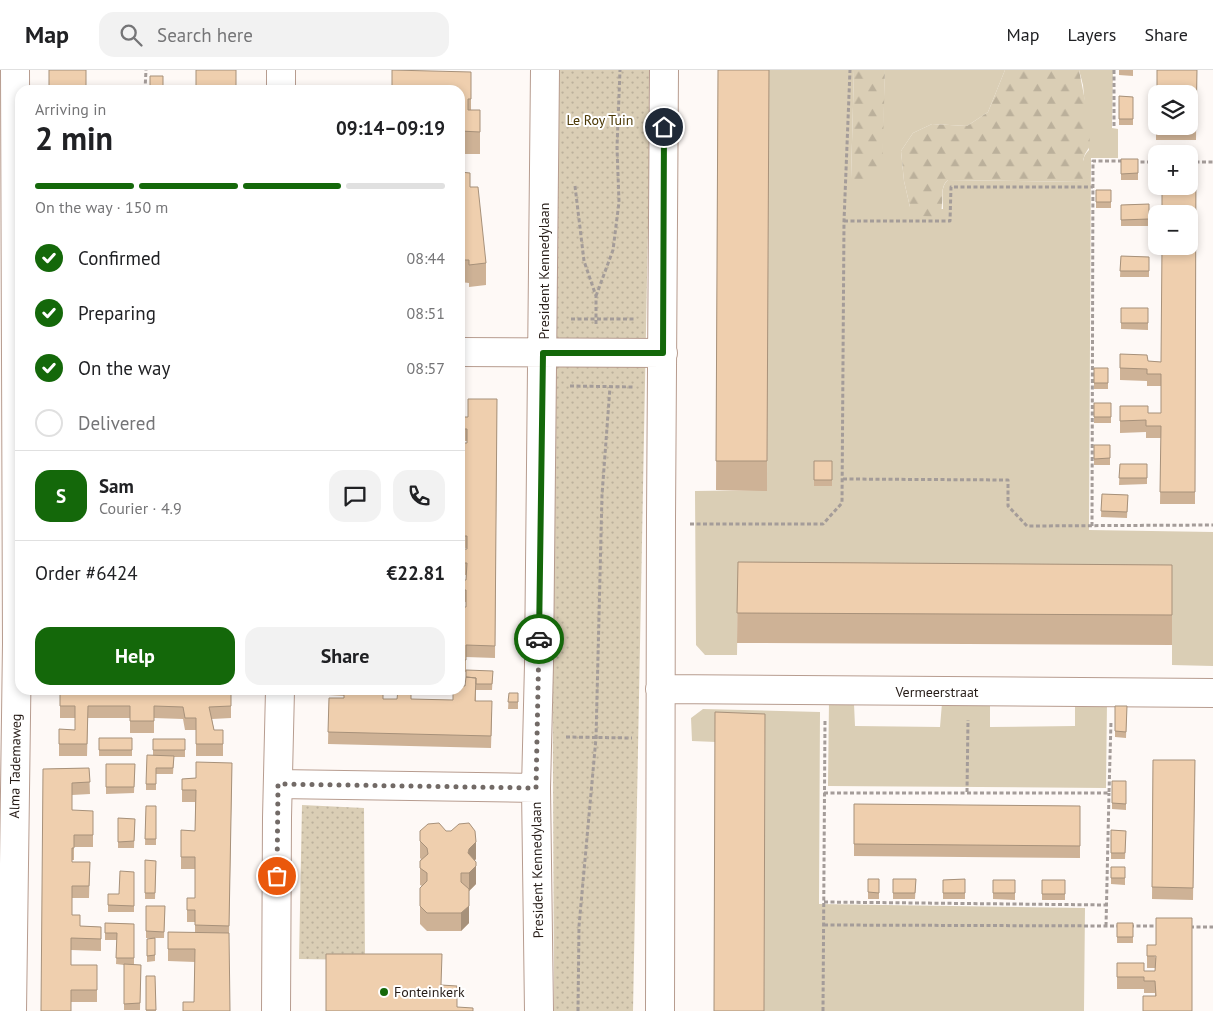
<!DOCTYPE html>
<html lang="en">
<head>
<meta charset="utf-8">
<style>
	body { margin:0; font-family:"PT Sans",sans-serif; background:#f2f2f2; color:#202124; height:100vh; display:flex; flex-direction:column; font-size:19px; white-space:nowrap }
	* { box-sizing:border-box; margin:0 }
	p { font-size:16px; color:#757577 }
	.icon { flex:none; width:28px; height:28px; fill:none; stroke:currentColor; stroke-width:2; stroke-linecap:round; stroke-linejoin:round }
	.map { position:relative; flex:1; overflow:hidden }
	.drawer { position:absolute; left:15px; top:15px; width:450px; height:610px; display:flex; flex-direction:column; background:#fff; border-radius:15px; box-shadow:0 2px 8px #0003 }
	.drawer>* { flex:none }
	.buttons { position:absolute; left:1148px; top:15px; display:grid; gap:10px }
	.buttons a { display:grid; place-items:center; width:50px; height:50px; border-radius:10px; background:#fff; box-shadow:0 2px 8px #0003; font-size:25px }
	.pin { position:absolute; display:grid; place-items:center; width:42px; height:42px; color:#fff; margin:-21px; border:2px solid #fff; border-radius:50%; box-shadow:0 1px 5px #0007 }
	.courier { position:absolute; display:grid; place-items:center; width:50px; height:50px; margin:-25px; border:4px solid #14680a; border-radius:50%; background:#fff; color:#222; box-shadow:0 1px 6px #0007 }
	.overview em { font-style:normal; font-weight:700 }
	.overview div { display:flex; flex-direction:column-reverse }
	.overview { display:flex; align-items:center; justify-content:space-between; height:85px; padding:0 20px }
	h1 { font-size:32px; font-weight:700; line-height:38px }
	.bar { display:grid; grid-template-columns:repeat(4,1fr); gap:8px 5px; align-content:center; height:60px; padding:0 20px }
	.bar i { height:6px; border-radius:4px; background:#e0e0e0 }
	.bar .on { background:#14680a }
	.bar p { grid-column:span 4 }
	.line { display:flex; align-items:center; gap:12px; padding:0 20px; border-top:1px solid #e0e0e0 }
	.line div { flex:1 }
	.round { display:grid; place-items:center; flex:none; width:52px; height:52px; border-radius:15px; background:#f2f2f2 }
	ol { padding:0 20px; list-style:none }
	li { display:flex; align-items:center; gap:15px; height:55px }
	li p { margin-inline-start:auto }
	li .icon { padding:5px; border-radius:50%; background:#14680a; color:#fff; stroke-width:4 }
	li:last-child { color:#757577 }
	li i { width:28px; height:28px; border:2px solid #e0e0e0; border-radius:50% }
	.primary-button { display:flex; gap:10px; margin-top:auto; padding:10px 20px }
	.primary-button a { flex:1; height:58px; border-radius:15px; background:#14680a; color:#fff; font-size:20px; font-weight:700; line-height:58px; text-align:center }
	.primary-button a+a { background:#f2f2f2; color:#202124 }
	header { display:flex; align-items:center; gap:30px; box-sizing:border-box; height:70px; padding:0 25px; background:#fff; border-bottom:1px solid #e0e0e0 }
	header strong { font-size:24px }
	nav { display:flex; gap:28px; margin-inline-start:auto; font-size:18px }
	.search { width:350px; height:45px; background:#f2f2f2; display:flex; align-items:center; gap:12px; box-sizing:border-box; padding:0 18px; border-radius:15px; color:#757577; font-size:19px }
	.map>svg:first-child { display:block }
	.grass { fill:#daceb5 }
	.forest { fill:url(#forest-firs) }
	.park { fill:url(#park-dots) }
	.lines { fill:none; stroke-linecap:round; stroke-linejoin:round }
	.minor-casing { stroke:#b79c8f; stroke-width:30 }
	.path { stroke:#a49c99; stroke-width:3; stroke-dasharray:4 2.5; stroke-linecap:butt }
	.minor { stroke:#fff; stroke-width:28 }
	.wall { fill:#ceb296 }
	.shaded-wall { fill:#a7917a }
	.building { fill:#efcfae; stroke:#a7917a }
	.done { stroke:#726a66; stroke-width:5; stroke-dasharray:0 9 }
	.route { stroke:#14680a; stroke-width:6 }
	.poi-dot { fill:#14680a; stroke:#fff; stroke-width:2 }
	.labels { text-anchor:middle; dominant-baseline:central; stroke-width:4; stroke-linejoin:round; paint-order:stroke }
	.park-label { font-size:14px; fill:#4b3804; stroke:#fff }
	.street-label { font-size:14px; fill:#271d18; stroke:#fff }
	.poi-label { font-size:14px; fill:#271d18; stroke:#fff; text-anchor:start }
</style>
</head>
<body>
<header>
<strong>Map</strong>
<div class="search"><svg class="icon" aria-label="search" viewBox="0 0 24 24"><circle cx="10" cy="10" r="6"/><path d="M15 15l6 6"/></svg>Search here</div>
<nav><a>Map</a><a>Layers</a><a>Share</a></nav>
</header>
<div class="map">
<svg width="1213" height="941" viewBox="0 0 1213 941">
	<defs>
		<pattern id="forest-firs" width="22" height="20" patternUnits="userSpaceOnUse" patternTransform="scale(1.25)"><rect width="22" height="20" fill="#daceb5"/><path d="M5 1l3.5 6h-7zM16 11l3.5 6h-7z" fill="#bbb09b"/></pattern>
		<pattern id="park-dots" width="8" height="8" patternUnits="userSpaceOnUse" patternTransform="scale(1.25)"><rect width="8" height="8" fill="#daceb5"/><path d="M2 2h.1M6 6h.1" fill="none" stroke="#bbb09b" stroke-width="1.8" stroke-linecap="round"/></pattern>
	</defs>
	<rect width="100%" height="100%" fill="#fef9f6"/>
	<path class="grass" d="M769 0H854L851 108H881L885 0H1005L988 42 967 56 932 54 913 63 901 81 904 111 910 137 943 139C943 129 940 117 948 110L1083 112C1083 101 1080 88 1089 80L1083 15 1079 0H1113L1112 58 1118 59V88H1091L1089 460 1213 462V596L1172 595V525L738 523 737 585H705L696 575 695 421 767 420Z
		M829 631 854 634 855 656 940 657 942 633 990 634V657L1075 656V636L1107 632 1106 718 828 716Z
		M703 639 820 642 819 834 1085 838 1084 941H764L765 674 692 671 691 648Z"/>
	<path class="forest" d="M854 0H885L882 108 873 113 859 114 851 108Z
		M1005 0H1079L1088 46 1090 76 1085 84 1083 90V112L948 110C938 118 945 134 940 145L932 147 921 146 910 137 904 111 901 81 913 63 932 54 967 56 988 42Z"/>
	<path class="park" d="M550 0H651L633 941H554Z
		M302 735 364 738 365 890 299 889Z"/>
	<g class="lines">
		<g class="minor-casing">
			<path id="minor" d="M281 20V0
				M460 282 663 283
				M660 619 1213 623
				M278 714 536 718
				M12 941 17 574 15 0
				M276 941 277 748 280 620
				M539 941 536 718 539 594 545 0
				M660 941 661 448 664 0"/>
		</g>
		<path class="path" d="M1114 0V56
			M145 20 146 0
			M1134 92H1156
			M1189 92H1213
			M575 116 584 191 596 226V254
			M844 151H950L951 117H1093
			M596 226 613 180 619 132 617 77 620 0
			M571 249H634
			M570 316 634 317
			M843 409 1008 410V436L1027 456 1213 455
			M690 454H823L842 433 844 151 850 0
			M1092 456 1093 91H1126
			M566 667 632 668
			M967 722 968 650
			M824 723H1109L1111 651
			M824 832 1107 835
			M824 855 1121 856
			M1106 856 1109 723
			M1130 856H1158
			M1190 857H1213
			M578 941 579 856 596 668 602 425 610 317
			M823 941 825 649"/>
		<use href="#minor" class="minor"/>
	</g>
	<path class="wall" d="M718 0H769L767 421 716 420Z
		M1119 0H1133V6L1119 5Z
		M1197 0 1196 70H1156V56Z
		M471 2V40H480V84H460V20Z
		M1119 26 1133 27V55H1119Z
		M1196 84 1195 434H1160L1161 368H1146V362L1120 363V336L1148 343H1161V316H1147V311L1120 310V284L1148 291 1161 292Z
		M1121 89H1138V110H1121Z
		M460 102 470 117 486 193V215L469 217V213L460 212Z
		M1096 120H1111V138H1096Z
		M1149 134V156H1121V135Z
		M1121 186 1149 187V207H1120Z
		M1121 238H1148V260L1121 259Z
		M1094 298H1108V319H1094Z
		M497 329 495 588 466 587V602L460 601V537H466V532H460V510H466V505H460V479H467V478H460V373H467V371H460V347H468Z
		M1094 333H1111V353H1094Z
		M1094 375H1110V395H1094Z
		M814 391H832V416H814Z
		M1120 394H1147V414L1119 415Z
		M1102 424 1128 425 1127 448 1101 447Z
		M738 492 1172 495V575L737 573Z
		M493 601 492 620H476V631L492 643 491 678 328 674 329 628H344V626L328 625V620H383V629L453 630 465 616Z
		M60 620H231V648L212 649 214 660H223V686H196V660H185L183 649 154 648V663H130V648H88L87 686H59V659L75 660V648H60Z
		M509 623H518V639H508Z
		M1115 636H1127L1126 668 1115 667Z
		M99 668H132V686H99Z
		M153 669H185V687H174L173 704H156V720H146V714L153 685Z
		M1153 690H1195L1193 830 1152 829Z
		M232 693 229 868 194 932 195 892 168 891V862L195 863V852H187V828H195V799H181V760L195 761V732H182V709L196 708Z
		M106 694H135L134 723 106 724Z
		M89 698 90 724 72 725V740L93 753V777H74V790H72V792H90L89 828H72V845L80 856 101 857V881L71 880V895L97 920V932H71L43 699Z
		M1112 711H1126V740L1112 739Z
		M854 734 1080 736V788L854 786Z
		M146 736H156V775H145Z
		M118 748 135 749 134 778H118Z
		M1111 760 1126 761 1125 789H1111Z
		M420 761H446L476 789 475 790 476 814 469 821V853L461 861H427L420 854V818L422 816 420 815V791L421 789 420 788Z
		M145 790 156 791 155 829H145Z
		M1111 797H1125V815L1111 814Z
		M134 802V842H108V824H119Z
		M868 809H879V829H868Z
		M893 809H916L915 829H893Z
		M965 809V829H943V810Z
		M993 810H1015V830L993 829Z
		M1042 810H1065V830H1042Z
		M146 836H165L164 868H146Z
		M105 853 134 854V895H141L140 940H124V895L116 894 117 870H105Z
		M1117 853H1133V873H1117Z
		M155 868V891L147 892V869Z
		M1147 875 1192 941 1155 926V923H1144V919H1117V893L1144 901H1155V898H1147Z
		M146 906H155L156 941H146Z"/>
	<path class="shaded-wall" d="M476 772V789L469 796 468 783 469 779Z
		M476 792V814L469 821V803Z
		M469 819V853L461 861V843Z"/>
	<path class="building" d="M49 0H86V19H103V20H49Z
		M196 0H236V20H196Z
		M392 0 471 2V29H468V40H480V62L460 61V20H392Z
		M718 0H769L767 391H716Z
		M1157 0H1197L1196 58H1156V56H1189V24H1157Z
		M150 6H163V20H150Z
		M1119 26 1133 27V49H1119Z
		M1189 84H1196L1195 422H1160L1161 356H1146V350L1120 351V336H1148V343H1161V304H1147V299L1120 298V284L1147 285 1148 291 1161 292 1162 176H1189V144H1162V116H1189Z
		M1121 89H1138V103L1121 104Z
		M460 102 470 103V117H478L486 193 469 195V190H460Z
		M1096 120H1111V132H1096Z
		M1149 134V149L1121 150V135Z
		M1121 186 1149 187V201H1120Z
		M1121 238H1148V253H1121Z
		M1094 298H1108V313H1094Z
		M468 329H497L495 576 466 575V590L460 589V537H466V520H460V510H466L467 493H460V479H467V466H460V373H467V359H460V347H468Z
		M1094 333H1111V347H1094Z
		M1094 375H1110V388L1094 389Z
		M814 391H832V410H814Z
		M1120 394H1147V408H1119Z
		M1102 424 1128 425 1127 442 1101 441Z
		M738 492 1172 495V545L737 543Z
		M466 600 493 601 492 614H476V608L466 607Z
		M466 607 476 608 475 631H492L491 666 328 662 329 628H344V620H383V629H397L398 620H411V629L453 630V620H460V616H465Z
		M60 620H231V636L209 637 214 660H223V674H196V648H185L183 637 154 636V651H130V636H88L87 674H59V659L75 660V636H60Z
		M509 623H518V632H508Z
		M1115 636H1127L1126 662 1115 661Z
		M715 642 765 644 764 941H714Z
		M99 668H132V680H99Z
		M153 669H185V680H153Z
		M147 685 174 686 173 698H156V714H146Z
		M1153 690H1195L1193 818 1152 817Z
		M196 692 232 693 229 856 195 855V840H187V828H195V787H181V760L195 761 196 720H182V709L196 708Z
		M106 694H135L134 717H106Z
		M89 698 90 712 72 713V740L93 741V765H74V778H72V792H90L89 816H72V845H80V856L101 857V869L71 868V895H97V920H71V941H41L43 699Z
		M1112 711H1126V734L1112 733Z
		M854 734 1080 736V776L854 774Z
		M146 736H156V769H145Z
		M118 748 135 749 134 771 118 772Z
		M439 753 446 761H451L459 754 469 753 475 761 476 772 469 779 468 783 476 792V796L469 803H461V812L469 819V836L461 843H427L420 836V818L427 811V803L420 798V791L428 784 427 778 420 771V761L428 754Z
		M1111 760 1126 761 1125 783H1111Z
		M145 790 156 791 155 823H145Z
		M1111 797H1125V808H1111Z
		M120 801 134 802V836L108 835V824H119Z
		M868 809H879V823L868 822Z
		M893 809H916L915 823H893Z
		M965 809V823H943V810Z
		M993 810H1015V823H993Z
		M1042 810H1065V824H1042Z
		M146 836H165L164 862 146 861Z
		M1156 848H1192V941H1143V926H1156L1155 911H1144V907H1117V893H1144V901H1155L1156 886H1147V875H1156Z
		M105 853 134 854V888H116L117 863H105Z
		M1117 853H1133V867H1117Z
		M168 862 229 863 230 941H183V932H194L195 879H168Z
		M155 868V885L147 886V869Z
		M326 884H442L441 915 457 916V937L473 938V941H326Z
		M124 894 141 895 140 933 124 934Z
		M146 906H155L156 940H146Z"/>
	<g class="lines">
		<path class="done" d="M277 806 278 714 536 718 539 569"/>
		<path class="route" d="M539 569 543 283H663L664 57"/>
	</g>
	<circle class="poi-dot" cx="384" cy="922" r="5"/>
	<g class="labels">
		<g class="park-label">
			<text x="600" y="50">Le Roy Tuin</text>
		</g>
		<g class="street-label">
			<text transform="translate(544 201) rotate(-90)">President Kennedylaan</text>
			<text x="937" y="622">Vermeerstraat</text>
			<text transform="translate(15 696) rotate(-89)">Alma Tademaweg</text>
			<text transform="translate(537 800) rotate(-91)">President Kennedylaan</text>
		</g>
		<g class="poi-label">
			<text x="394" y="922">Fonteinkerk</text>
		</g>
	</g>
</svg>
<div class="buttons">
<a><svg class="icon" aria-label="layers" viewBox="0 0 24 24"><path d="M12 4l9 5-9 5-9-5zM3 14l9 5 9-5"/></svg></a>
<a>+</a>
<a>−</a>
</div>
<div class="pin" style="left:277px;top:806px;background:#ea580c"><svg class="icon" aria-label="bag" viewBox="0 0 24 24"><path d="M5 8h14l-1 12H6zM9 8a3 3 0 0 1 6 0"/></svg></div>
<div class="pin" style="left:664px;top:57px;background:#1f2937"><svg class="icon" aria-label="home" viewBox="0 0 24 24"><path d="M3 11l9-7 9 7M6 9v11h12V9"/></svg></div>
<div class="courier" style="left:539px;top:569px"><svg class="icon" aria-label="car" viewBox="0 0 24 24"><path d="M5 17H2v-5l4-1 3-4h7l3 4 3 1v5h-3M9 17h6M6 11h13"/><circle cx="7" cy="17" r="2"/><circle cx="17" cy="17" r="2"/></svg></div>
<section class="drawer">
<div class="overview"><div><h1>2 min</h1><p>Arriving in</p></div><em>09:14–09:19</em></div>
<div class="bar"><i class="on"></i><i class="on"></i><i class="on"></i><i></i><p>On the way · 150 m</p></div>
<ol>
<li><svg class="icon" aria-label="check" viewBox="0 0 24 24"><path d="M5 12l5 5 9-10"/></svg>Confirmed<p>08:44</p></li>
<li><svg class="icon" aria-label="check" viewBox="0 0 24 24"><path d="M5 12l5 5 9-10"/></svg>Preparing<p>08:51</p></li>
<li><svg class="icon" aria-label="check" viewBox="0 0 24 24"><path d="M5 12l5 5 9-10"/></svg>On the way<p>08:57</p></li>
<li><i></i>Delivered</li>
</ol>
<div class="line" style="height:90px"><b class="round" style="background:#14680a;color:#fff">S</b><div><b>Sam</b><p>Courier · 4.9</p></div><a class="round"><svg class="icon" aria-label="chat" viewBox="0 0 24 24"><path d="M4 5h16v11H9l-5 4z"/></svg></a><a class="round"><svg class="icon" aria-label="phone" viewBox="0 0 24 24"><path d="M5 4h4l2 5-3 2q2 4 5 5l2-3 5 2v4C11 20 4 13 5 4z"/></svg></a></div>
<div class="line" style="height:65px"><div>Order #6424</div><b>€22.81</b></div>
<div class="primary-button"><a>Help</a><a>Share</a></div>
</section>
</div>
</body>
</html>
